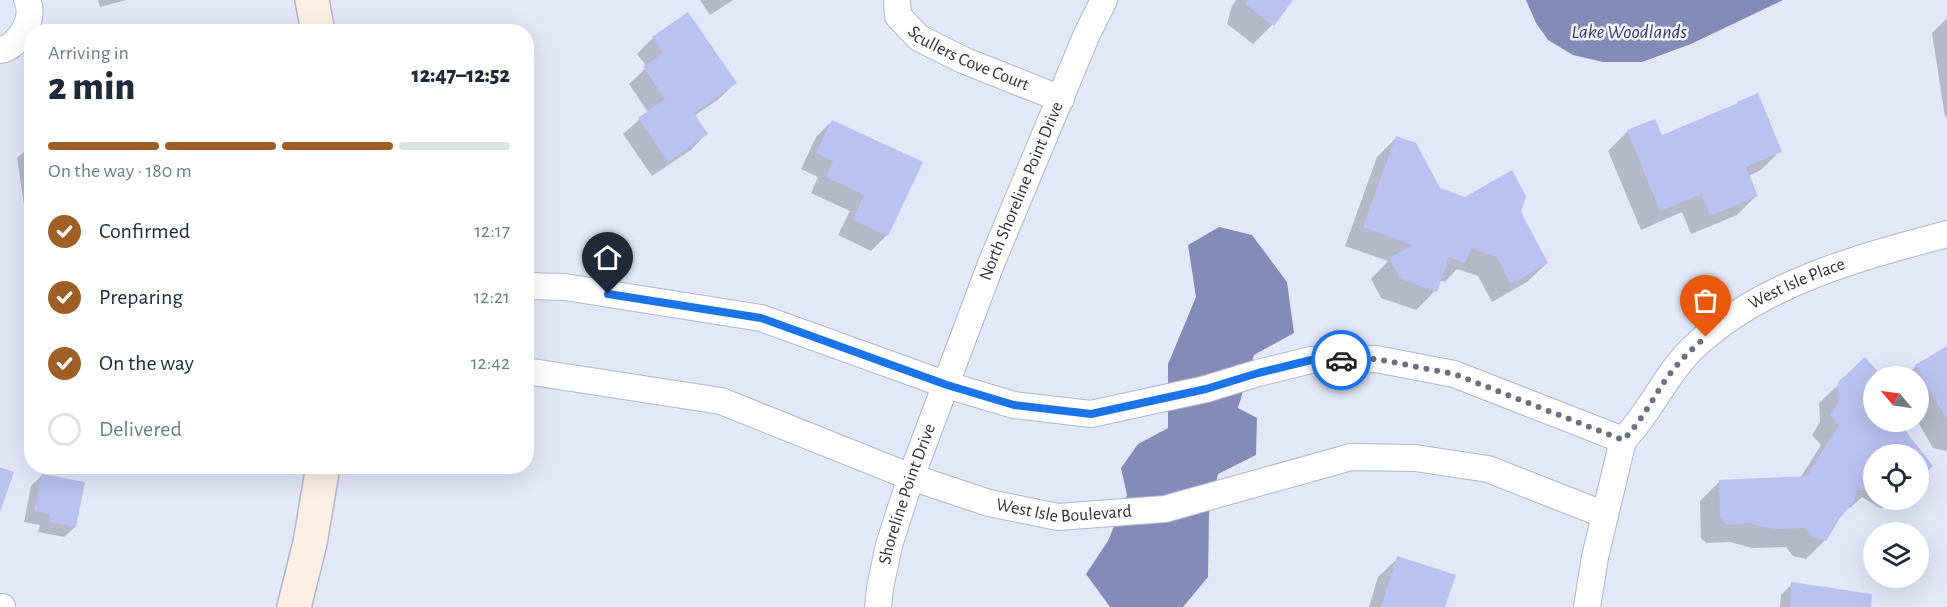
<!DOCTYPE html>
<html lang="en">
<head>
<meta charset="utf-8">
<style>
	body { margin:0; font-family:"Alegreya Sans",sans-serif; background:#f2f2f3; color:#1f2937; height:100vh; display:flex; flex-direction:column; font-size:22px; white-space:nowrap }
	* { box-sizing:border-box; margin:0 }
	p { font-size:20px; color:#747a83 }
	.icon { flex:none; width:33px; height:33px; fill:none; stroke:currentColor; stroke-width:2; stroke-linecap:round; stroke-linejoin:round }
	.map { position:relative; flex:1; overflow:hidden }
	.sheet { position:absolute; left:24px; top:24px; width:510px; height:450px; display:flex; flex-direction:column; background:#fff; border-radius:24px; box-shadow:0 6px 24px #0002 }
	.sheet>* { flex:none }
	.needle { width:39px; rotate:299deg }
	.tools { position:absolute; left:1863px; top:366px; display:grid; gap:12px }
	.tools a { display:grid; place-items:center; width:66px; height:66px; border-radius:50%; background:#fff; box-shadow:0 6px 24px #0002; font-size:30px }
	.pin { position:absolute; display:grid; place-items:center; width:51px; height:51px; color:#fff; margin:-62px -26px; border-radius:50% 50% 50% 0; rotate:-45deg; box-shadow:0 0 6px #0007 }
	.pin .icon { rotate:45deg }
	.courier { position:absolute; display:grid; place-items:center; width:60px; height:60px; margin:-30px; border:4px solid #1a73e8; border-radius:50%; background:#fff; color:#222; box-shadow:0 2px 8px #0007 }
	.head em { font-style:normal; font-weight:800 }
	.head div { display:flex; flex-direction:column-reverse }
	.head { display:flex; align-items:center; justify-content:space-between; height:102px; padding:0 24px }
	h1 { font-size:39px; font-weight:800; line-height:45px }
	.bar { display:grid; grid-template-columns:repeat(4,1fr); gap:9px 6px; align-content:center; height:72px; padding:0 24px }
	.bar i { height:8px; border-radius:4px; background:#e0e1e3 }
	.bar .on { background:#9e5f27 }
	.bar p { grid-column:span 4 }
	ol { padding:0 24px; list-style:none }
	li { display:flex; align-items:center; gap:18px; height:66px }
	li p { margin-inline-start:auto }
	li .icon { padding:6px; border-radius:50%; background:#9e5f27; color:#fff; stroke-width:4 }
	li:last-child { color:#747a83 }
	li i { width:33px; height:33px; border:3px solid #e0e1e3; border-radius:50% }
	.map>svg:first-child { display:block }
	.water { fill:#848bb7 }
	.shadow { fill:#0003 }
	.building { fill:#b9c1f0 }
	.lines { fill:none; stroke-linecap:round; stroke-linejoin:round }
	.street-casing { stroke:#b2b6c8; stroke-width:28 }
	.secondary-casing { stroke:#b2b6c8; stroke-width:36 }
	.street { stroke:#fff; stroke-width:26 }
	.secondary { stroke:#feeee3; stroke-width:33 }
	.done { stroke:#6e707c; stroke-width:6; stroke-dasharray:0 10.8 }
	.route { stroke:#1a73e8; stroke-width:8 }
	.labels { text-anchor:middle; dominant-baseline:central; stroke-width:5; stroke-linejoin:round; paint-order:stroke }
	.street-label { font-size:18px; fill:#2f3038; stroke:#f3f4fc }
	.water-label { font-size:20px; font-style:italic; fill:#333870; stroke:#f3f4fc }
</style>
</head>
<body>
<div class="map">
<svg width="1947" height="607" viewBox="0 0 1947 607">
	<rect width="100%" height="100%" fill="#e3e7fa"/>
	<path class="water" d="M1526 0H1783L1691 44 1642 62H1603L1573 55 1548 40 1536 23Z
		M1219 227 1252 235 1287 282 1294 333 1254 355 1238 408 1257 418 1256 455 1218 474 1209 513 1208 577 1183 607H1110L1086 574 1108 541 1127 495 1121 468 1138 444 1168 428V364L1196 297 1188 245Z"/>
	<path class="shadow" d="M98 0H127L100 7Z
		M700 0H733L710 15Z
		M1236 0H1291L1272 25 1253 44 1227 24 1232 6Z
		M1947 18V116L1945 117 1932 33Z
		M653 38 735 83 719 99 694 116 706 134 691 150 652 176 623 134 648 112 629 84 647 67 637 54Z
		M1757 95 1780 151 1761 170 1748 176 1756 196 1737 215 1691 234 1682 212 1641 230 1608 151 1628 131 1661 137 1734 107 1738 103Z
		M832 121 887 235 871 251 838 235 850 211 811 193 818 177 801 169 816 137Z
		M1396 138 1439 189 1465 198 1519 212 1547 263 1527 282 1492 302 1478 276 1457 269 1445 282 1439 280 1435 291 1416 310 1381 298 1371 279 1388 261 1345 246 1377 157Z
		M32 145V230L28 231 17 158Z
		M1947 348V451L1933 448 1918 422V376H1905L1916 366Z
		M1865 360 1880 376H1874V422H1893L1900 426 1918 454H1874V500H1897L1890 507 1880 508 1862 497 1850 508H1846L1825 540 1806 559 1793 556 1786 547 1752 548 1730 542 1706 543 1701 538 1700 501 1719 482 1800 478 1821 445 1812 435 1820 422 1819 403Z
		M42 475 75 527 64 537 38 532 40 525 24 522 31 486Z
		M1398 558 1444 607H1369L1378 577Z
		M1792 584 1869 607H1780L1781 595Z"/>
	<path class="building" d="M1248 0H1293L1274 26 1245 4Z
		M688 12 737 83 694 113 708 134 668 162 638 118 665 99 643 67 663 53 652 37Z
		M1758 93 1782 152 1746 167 1758 196 1710 216 1702 194 1660 211 1627 130 1655 119 1662 135 1738 103 1737 102Z
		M832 120 923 162 888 236 853 220 864 195 826 177 833 161 816 153Z
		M1396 136 1416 143 1440 188 1465 197 1512 170 1526 196 1521 212 1548 263 1511 284 1497 257 1471 248 1465 263 1449 257 1437 292 1401 279 1389 258 1413 245 1363 227Z
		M1947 346V420L1915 365Z
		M1865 357 1882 376H1874V422H1895L1901 425 1933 466 1918 480V454H1874V487L1870 490H1857L1854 501 1840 518 1826 541 1812 537 1806 528 1772 529 1750 523 1726 525 1720 518 1719 480 1807 476 1839 425 1830 415 1838 402V382Z
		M0 467 14 472 0 512Z
		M42 474 85 482 76 527 49 522 50 515 34 511Z
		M1397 556 1456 575 1445 607H1381Z
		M1791 582 1872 594 1871 607H1790Z"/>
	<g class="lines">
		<g class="street-casing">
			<g id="street">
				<path id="s1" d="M897 0 898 16 919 38 963 60 1061 99"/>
				<path d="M0 50C19 47 36 18 27 0"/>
				<path d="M526 286 565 287 761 318 947 385 1014 405 1091 414 1206 389 1258 373 1311 360 1376 359 1454 374 1623 440"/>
				<path id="s2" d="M526 371 721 401 911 477 989 503 1058 517 1165 509 1351 457 1415 458 1488 469 1605 515"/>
				<path d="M0 607H2"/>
				<path id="s3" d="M878 607 880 588 889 545 911 477 991 264 1087 34 1104 0"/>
				<path id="s4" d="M1587 607 1595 557 1623 440C1651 412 1665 374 1695 346 1762 283 1860 257 1947 234"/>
			</g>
		</g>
		<g class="secondary-casing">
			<path id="secondary" d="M312 0 318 32
				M294 607 310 543 323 466"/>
		</g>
		<use href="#street" class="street"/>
		<use href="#secondary" class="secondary"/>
	</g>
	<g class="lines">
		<path class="done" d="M1341 360 1376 359 1454 374 1623 440C1640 423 1651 402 1664 382 1675 366 1691 349 1706 337"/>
		<path class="route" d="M608 294 761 318 947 385 1014 405 1091 414 1206 389 1258 373 1311 360H1341"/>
	</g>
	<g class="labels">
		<g class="street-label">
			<text stroke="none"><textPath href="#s1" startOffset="100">Scullers Cove Court</textPath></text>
			<text stroke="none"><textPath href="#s3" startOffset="441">North Shoreline Point Drive</textPath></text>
			<text stroke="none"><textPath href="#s4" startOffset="410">West Isle Place</textPath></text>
			<text stroke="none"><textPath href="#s3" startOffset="117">Shoreline Point Drive</textPath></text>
			<text stroke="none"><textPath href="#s2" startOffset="560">West Isle Boulevard</textPath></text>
		</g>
		<g class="water-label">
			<text x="1629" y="32">Lake Woodlands</text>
		</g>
	</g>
</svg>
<div class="tools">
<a><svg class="needle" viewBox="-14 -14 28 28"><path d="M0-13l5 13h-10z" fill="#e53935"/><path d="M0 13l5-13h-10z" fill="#747a83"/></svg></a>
<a><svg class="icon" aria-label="locate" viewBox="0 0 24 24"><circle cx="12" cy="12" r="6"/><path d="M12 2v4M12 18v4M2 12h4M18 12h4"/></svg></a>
<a><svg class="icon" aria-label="layers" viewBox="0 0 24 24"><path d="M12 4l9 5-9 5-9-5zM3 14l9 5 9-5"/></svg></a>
</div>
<div class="pin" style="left:1706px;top:337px;background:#ea580c"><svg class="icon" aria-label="bag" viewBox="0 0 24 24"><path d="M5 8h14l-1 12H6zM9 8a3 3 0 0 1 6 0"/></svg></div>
<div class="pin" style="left:608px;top:294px;background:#1f2937"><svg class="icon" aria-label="home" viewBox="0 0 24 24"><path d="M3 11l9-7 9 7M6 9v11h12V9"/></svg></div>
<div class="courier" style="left:1341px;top:360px"><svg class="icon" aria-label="car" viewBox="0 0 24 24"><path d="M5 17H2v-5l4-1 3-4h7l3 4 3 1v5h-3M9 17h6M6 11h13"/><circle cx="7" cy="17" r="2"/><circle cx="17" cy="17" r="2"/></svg></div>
<section class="sheet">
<div class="head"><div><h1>2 min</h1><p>Arriving in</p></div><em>12:47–12:52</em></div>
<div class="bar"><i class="on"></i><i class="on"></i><i class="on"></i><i></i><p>On the way · 180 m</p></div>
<ol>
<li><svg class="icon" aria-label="check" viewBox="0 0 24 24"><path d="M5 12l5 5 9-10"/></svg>Confirmed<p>12:17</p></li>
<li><svg class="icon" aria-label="check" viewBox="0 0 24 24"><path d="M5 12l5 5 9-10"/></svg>Preparing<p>12:21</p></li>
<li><svg class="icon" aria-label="check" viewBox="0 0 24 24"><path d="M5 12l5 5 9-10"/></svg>On the way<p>12:42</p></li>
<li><i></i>Delivered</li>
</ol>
</section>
</div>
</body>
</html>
